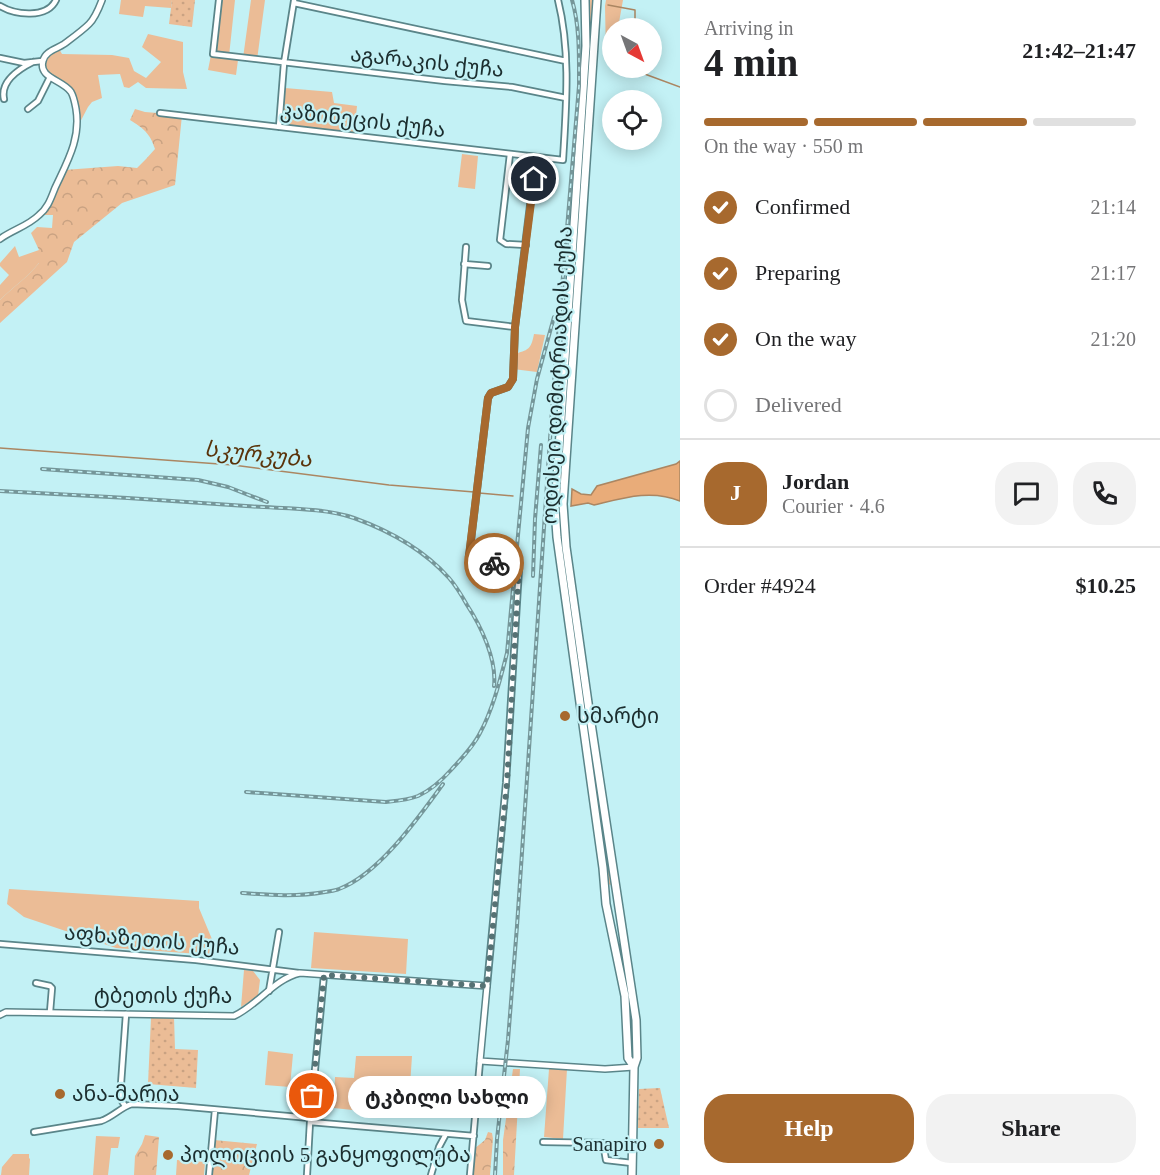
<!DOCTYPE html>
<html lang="en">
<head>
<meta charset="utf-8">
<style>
	body { margin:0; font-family:"Times New Roman","Noto Sans Georgian",serif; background:#f2f2f2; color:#202124; height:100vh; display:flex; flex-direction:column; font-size:22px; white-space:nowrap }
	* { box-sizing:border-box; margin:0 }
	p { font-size:20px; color:#757577 }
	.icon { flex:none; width:33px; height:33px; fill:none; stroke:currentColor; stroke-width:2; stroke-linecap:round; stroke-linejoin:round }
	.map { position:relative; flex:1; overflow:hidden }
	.drawer { display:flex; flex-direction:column; background:#fff; width:480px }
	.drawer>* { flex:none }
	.needle { width:39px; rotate:139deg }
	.fabs { position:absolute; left:602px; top:18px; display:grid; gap:12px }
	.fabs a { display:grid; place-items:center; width:60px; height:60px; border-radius:50%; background:#fff; box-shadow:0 3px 15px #0003; font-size:30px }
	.pin { position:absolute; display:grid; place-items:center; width:51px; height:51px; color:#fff; margin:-26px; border:3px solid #fff; border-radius:50%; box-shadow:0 2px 6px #0007 }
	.courier { position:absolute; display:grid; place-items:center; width:60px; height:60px; margin:-30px; border:4px solid #a7692e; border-radius:50%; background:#fff; color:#222; box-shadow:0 2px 8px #0007 }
	.bubble { position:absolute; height:42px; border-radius:21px; background:#fff; box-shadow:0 3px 15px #0003; font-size:20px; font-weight:700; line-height:42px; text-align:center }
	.headline em { font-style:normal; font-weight:700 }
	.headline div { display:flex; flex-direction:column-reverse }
	.headline { display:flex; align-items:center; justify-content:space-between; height:102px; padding:0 24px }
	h1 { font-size:39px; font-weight:700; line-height:45px }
	.bar { display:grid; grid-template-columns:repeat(4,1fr); gap:9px 6px; align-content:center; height:72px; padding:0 24px }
	.bar i { height:8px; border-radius:4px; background:#e0e0e0 }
	.bar .current { background:#a7692e }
	.bar p { grid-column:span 4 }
	.line { display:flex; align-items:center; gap:15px; padding:0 24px; border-top:2px solid #e0e0e0 }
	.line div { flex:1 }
	.round { display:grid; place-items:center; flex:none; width:63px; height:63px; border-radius:24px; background:#f2f2f2 }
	ol { padding:0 24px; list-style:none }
	li { display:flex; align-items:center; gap:18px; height:66px }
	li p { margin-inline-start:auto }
	li .icon { padding:6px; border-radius:50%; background:#a7692e; color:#fff; stroke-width:4 }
	li:last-child { color:#757577 }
	li i { width:33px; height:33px; border:3px solid #e0e0e0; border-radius:50% }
	.primary-button { display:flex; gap:12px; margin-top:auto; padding:12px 24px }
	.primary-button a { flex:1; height:69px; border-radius:24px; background:#a7692e; color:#fff; font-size:24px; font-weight:700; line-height:69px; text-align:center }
	.primary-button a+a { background:#f2f2f2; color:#202124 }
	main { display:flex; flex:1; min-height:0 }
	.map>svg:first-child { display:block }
	.grass { fill:#ebbc96 }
	.forest { fill:url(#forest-crowns) }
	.park { fill:url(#park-dots) }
	.water { fill:#e9ac79; stroke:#ab8662; stroke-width:1.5 }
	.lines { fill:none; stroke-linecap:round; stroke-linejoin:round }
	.stream { stroke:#ab8662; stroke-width:1.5 }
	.minor-casing { stroke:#5a8589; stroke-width:8 }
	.tertiary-casing { stroke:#5a8589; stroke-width:8 }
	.primary-casing { stroke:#5a8589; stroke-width:10 }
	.minor { stroke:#fff; stroke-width:4.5 }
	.tertiary { stroke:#fff; stroke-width:5 }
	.primary { stroke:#fff; stroke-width:7 }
	.rail-casing { stroke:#759699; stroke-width:4 }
	.rail { stroke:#c3f1f5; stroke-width:1.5; stroke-dasharray:4.5; stroke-linecap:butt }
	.done { stroke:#567274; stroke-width:6; stroke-dasharray:0 10.8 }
	.route { stroke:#a7692e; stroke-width:8 }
	.poi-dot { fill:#a7692e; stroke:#c3f1f5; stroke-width:2 }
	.labels { text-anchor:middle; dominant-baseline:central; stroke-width:4.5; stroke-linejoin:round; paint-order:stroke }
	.street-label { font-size:21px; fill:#1b2d2e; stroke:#c3f1f5 }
	.poi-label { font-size:21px; fill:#1b2d2e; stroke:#c3f1f5; text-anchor:start }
	.water-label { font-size:22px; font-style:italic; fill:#5a330a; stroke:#c3f1f5 }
</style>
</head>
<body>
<main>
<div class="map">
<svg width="680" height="1175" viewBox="0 0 680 1175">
	<defs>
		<pattern id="forest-crowns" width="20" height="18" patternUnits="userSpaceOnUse" patternTransform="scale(1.5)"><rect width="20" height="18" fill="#ebbc96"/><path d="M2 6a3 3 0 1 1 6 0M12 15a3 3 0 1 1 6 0" fill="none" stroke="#c9a282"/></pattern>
		<pattern id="park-dots" width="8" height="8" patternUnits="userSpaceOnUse" patternTransform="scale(1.5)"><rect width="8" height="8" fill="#ebbc96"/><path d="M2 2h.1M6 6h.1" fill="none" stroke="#c9a282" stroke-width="1.8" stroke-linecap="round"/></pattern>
	</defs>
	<rect width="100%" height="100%" fill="#c3f1f5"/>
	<path class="grass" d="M121 0H172L171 8 145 6 143 17 119 14Z
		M219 0H235L229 56 213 54Z
		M251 0H265L257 60 243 58Z
		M590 0H594L561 504 562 545 611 885 608 884 561 544 559 504 589 44Z
		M606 0H623L618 28H612V45L606 56 605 6Z
		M148 34 183 42V72L187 89 146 88 138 82 129 88 124 87 120 74 98 75 102 98 92 102 88 107 77 128 71 91 43 70 45 56 58 47 62 54 112 55 129 58 134 71 146 78 161 62 142 47Z
		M211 55 238 60 236 75 208 70Z
		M285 88 332 92 334 103 357 106 354 134 282 124Z
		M462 154 478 156 475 189 458 187Z
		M15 246 19 257 39 250V263C28 277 13 287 0 300V285L9 275 0 266V263Z
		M534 334 545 335 537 372 513 369 514 354C528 350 531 350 534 334Z
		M9 889 199 901V908L214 944 213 955 116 948 24 917 7 904Z
		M314 932 408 939 406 974 311 968Z
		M244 970 253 971 260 980 258 996 241 1007Z
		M268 1051 293 1054 290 1087 265 1085Z
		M356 1056H412L408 1116 334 1108 335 1077 354 1078Z
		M549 1069H567L563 1139 544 1137Z
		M96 1136 120 1137 118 1148H111L108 1175H93Z
		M13 1154H29V1158L30 1159 29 1175H1L2 1167Z
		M177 1160 205 1162 204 1175H176Z"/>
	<path class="forest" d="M135 109 145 112 182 115 175 185 122 203 74 242 67 262 0 323V300C13 287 28 277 39 263V250L31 233 37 227 52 228 53 215H43L64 170 118 166 137 168 146 159 155 149C150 133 143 128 130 120Z
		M513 1069H520L514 1175H503V1140Z
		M488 1132 492 1133 493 1139 490 1175H472L474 1149 485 1140Z
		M145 1135 159 1137 156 1175H134L135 1156 142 1144Z
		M214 1140 257 1144 249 1175H211Z"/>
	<path class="park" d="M172 0H195L192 27 169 24Z
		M174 1017 175 1049 198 1050 196 1088 148 1084 151 1018Z
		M660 1088 669 1128H638L639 1089Z"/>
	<path class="water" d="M680 461V501C651 489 623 498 594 505L588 503 571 506 572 489 581 494 591 495 597 486 676 464Z"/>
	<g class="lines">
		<path class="stream" d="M608 5 635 10V28
			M634 68 642 73 680 87
			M0 448 233 465 389 485 474 492
			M479 493 513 496"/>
		<g class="minor-casing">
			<path id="minor" d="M219 0 213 54 445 81 512 87 566 98
				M294 3 566 61
				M0 6C15 15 47 19 56 0
				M0 58 24 63 42 61
				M4 99C0 81 19 69 33 62
				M28 109 38 101 50 77
				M160 113 563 160C566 108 571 52 558 0
				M279 127 284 63 294 1
				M510 154 500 240 506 244 526 245
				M466 247 462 300 466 321 515 327
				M464 264 488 266
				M469 556 475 562 510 564 518 566 519 569 506 783 487 986
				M469 557 488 398 491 393 508 387 513 379 515 327 536 157
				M0 944 196 960 299 973
				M36 983 50 986 52 988 50 1012
				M269 991 279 932
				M125 1106 120 1098 126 1014
				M310 1122 474 1136
				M34 1132 101 1121C113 1117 121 1107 132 1104L178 1106 310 1118
				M543 1142 603 1143 606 1160 632 1163
				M209 1175 215 1110
				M307 1175 310 1122 324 975
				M431 1175 439 1147 446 1134
				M470 1175 480 1061"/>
		</g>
		<g class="tertiary-casing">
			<path id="tertiary" d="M0 239C12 230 28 226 39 215 48 208 51 198 55 188 67 162 81 139 76 109 75 104 74 97 71 92 63 80 38 78 43 61 45 51 57 49 64 44 72 38 82 31 89 24 95 18 99 8 102 0
				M0 1015 6 1012 234 1016C258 1005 274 979 300 973L487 986 480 1061 605 1069 634 1067"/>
		</g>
		<g class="primary-casing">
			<path id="primary" d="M585 0 586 46 555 508 557 537 603 868 606 904 625 996 628 1058 634 1067
				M597 0 563 504 566 547 589 710 636 1020 637 1058 634 1067 632 1175"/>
		</g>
		<use href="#minor" class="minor"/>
		<use href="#tertiary" class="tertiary"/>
		<use href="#primary" class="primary"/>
		<g class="rail-casing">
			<path id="rail" d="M42 469 198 480 228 487 267 502
				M0 491C82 495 164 500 246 506 281 509 321 507 354 518 390 531 424 550 449 578 456 586 462 596 467 605 481 626 497 660 494 686
				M533 576 535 519 541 445
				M246 792 386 802C396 801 408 800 418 796 431 790 442 780 451 770 462 758 473 747 480 733 493 709 500 680 507 653L528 428 537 379 554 317
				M242 893C270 895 297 897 325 892 330 891 335 891 339 889 379 874 418 818 443 784
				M495 1175 497 1139 508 1040 517 926 553 395 579 86C579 58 580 27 572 0"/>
		</g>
		<use href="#rail" class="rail"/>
	</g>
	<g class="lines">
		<path class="done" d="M312 1096 324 975 487 986 507 783 519 569 518 566 510 564 494 563"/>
		<path class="route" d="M494 563 475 562 469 556 488 398 491 393 508 387 513 379 515 327 534 179"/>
	</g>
	<g class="poi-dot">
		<circle cx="565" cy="716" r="6"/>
		<circle cx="60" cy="1094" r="6"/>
		<circle cx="659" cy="1144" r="6"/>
		<circle cx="168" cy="1155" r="6"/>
	</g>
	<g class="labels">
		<g class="street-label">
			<text transform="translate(427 62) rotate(6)">აგარაკის ქუჩა</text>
			<text transform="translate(363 120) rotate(7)">კაზინეცის ქუჩა</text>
			<text transform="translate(557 375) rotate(-87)">ოდისეი დიმიტრიადის ქუჩა</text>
			<text transform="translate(152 940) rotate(5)">აფხაზეთის ქუჩა</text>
			<text x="163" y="996">ტბეთის ქუჩა</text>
		</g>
		<g class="poi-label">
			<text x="577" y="716">სმარტი</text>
			<text x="72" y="1094">ანა-მარია</text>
			<text x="647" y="1144" text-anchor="end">Sanapiro</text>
			<text x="180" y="1155">პოლიციის 5 განყოფილება</text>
		</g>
		<g class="water-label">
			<text transform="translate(258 454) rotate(6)">სკურკუბა</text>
		</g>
	</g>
</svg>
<div class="fabs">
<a><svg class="needle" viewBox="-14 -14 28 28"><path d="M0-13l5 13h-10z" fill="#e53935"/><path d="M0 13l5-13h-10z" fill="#757577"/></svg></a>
<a><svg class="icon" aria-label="locate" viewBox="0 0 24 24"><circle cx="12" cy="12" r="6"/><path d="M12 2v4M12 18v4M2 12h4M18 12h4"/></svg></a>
</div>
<div class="pin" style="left:312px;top:1096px;background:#ea580c"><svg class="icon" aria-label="bag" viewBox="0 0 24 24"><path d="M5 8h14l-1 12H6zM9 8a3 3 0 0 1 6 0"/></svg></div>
<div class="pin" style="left:534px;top:179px;background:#1f2937"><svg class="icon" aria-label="home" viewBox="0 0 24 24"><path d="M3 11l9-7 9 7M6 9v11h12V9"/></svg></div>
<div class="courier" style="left:494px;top:563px"><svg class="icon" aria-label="bike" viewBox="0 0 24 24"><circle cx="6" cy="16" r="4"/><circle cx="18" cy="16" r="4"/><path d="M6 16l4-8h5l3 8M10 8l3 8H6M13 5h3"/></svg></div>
<div class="bubble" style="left:348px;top:1076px;width:198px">ტკბილი სახლი</div>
</div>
<section class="drawer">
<div class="headline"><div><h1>4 min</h1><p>Arriving in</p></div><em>21:42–21:47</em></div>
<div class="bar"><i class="current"></i><i class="current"></i><i class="current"></i><i></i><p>On the way · 550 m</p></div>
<ol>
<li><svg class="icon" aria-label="check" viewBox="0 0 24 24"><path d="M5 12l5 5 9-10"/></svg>Confirmed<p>21:14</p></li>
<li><svg class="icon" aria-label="check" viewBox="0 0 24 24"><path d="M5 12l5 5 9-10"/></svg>Preparing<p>21:17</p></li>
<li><svg class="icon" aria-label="check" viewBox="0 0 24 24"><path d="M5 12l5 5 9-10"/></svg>On the way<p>21:20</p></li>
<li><i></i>Delivered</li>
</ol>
<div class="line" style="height:108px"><b class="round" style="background:#a7692e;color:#fff">J</b><div><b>Jordan</b><p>Courier · 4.6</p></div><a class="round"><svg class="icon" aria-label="chat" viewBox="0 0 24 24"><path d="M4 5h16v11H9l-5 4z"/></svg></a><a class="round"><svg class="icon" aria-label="phone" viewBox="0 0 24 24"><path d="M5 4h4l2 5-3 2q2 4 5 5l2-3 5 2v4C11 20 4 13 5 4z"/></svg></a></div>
<div class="line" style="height:78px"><div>Order #4924</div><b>$10.25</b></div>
<div class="primary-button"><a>Help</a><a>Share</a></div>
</section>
</main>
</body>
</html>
